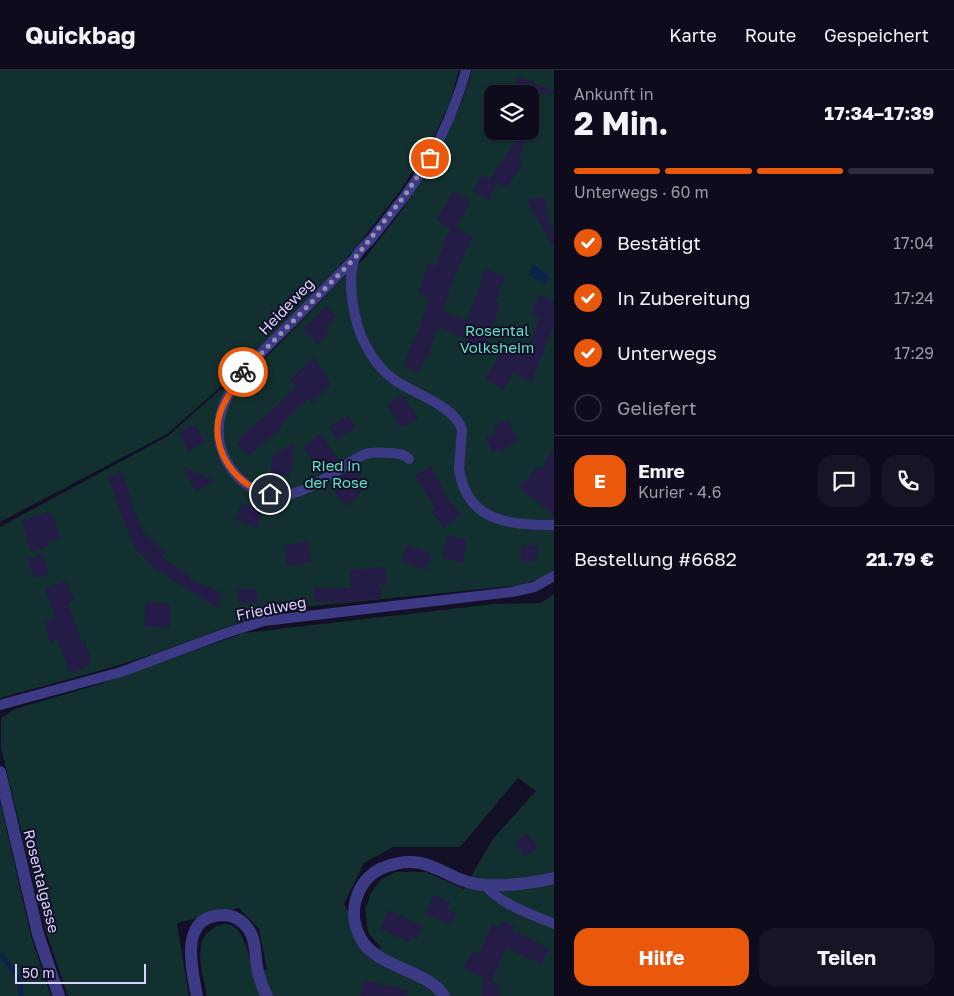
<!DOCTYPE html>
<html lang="de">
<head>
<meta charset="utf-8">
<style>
	body { margin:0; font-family:"Golos Text",sans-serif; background:#171425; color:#f1f3f6; height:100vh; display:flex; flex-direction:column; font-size:19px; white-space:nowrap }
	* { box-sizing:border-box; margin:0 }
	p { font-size:16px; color:#9b9ba3 }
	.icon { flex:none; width:28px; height:28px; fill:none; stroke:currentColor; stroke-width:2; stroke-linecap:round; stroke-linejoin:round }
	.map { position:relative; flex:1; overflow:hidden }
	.details { display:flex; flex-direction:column; background:#0e0b1c; width:400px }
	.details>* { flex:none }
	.tools { position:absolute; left:484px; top:15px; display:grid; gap:10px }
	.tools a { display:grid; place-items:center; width:55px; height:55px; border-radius:10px; background:#0e0b1c; box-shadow:0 1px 4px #0004,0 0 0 1px #2e2b3b; font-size:25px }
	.scale { position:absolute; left:15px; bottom:12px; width:131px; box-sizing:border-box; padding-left:5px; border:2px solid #d9d4ff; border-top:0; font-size:14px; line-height:18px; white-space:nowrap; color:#d9d4ff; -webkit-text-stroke:4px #130f26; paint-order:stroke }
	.pin { position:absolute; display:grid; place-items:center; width:42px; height:42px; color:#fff; margin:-21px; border:2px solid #fff; border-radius:50%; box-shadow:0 1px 5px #0007 }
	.courier { position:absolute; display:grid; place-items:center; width:50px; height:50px; margin:-25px; border:4px solid #ea580c; border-radius:50%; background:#fff; color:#222; box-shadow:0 1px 6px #0007 }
	.headline em { font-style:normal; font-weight:700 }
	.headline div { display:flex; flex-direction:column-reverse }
	.headline { display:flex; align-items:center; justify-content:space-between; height:85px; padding:0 20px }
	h1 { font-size:32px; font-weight:700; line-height:38px }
	.bar { display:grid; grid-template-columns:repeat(4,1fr); gap:8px 5px; align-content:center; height:60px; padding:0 20px }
	.bar i { height:6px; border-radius:4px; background:#2e2b3b }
	.bar .selected { background:#ea580c }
	.bar p { grid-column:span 4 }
	.line { display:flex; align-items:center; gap:12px; padding:0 20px; border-top:1px solid #2e2b3b }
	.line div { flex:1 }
	.round { display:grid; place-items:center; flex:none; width:52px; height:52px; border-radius:15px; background:#171425 }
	ol { padding:0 20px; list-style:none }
	li { display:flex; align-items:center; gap:15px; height:55px }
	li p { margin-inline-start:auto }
	li .icon { padding:5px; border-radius:50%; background:#ea580c; color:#fff; stroke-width:4 }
	li:last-child { color:#9b9ba3 }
	li i { width:28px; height:28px; border:2px solid #2e2b3b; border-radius:50% }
	.cta { display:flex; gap:10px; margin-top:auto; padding:10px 20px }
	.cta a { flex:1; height:58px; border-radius:15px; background:#ea580c; color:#fff; font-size:20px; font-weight:700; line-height:58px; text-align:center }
	.cta a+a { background:#171425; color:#f1f3f6 }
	header { display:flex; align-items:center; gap:30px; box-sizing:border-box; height:70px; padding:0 25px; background:#0e0b1c; border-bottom:1px solid #2e2b3b }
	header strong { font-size:24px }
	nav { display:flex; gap:28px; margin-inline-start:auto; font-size:18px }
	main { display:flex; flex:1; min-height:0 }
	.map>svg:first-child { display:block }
	.green { fill:#12302f; fill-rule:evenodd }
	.water { fill:#0c2248 }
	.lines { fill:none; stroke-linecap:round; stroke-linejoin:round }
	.stream { stroke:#0c2248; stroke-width:5 }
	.building { fill:#241b47 }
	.service { stroke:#3d3a85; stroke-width:10 }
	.minor { stroke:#3d3a85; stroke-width:12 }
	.done { stroke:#948fb3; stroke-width:5; stroke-dasharray:0 9 }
	.route { stroke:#ea580c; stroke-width:6 }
	.labels { text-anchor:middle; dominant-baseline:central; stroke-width:4; stroke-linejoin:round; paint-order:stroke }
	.street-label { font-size:15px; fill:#d9d4ff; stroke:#130f26 }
	.park-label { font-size:15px; fill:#5fe0c0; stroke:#130f26 }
</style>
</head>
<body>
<header>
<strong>Quickbag</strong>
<nav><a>Karte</a><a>Route</a><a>Gespeichert</a></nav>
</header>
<main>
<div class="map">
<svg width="554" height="926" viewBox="0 0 554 926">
	<rect width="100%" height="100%" fill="#130f26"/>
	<path class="green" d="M0 0H459L449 35 433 68 401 120 354 180 305 233 232 307 167 364 0 452Z
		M472 0H554V500L546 506 522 515 285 539 223 558 157 583 113 597 0 628V457L168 366 221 319 240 317 243 311 344 207 364 189 403 139 438 84 462 31ZM492 24H530V61H492Z
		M554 524V926H207C204 910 197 888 202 872 204 865 211 859 217 856 244 844 249 888 253 904L267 899 259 859 239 838 177 853 189 926H68L46 862 1 678V648L15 639 100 614 244 563 494 534 540 533ZM518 708 536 721 492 770 464 819 426 802H396L380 810 371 823 365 840 368 862 381 878 371 882 344 834 364 793 393 777H460Z
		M0 731 31 866 51 926H0Z"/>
	<path class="water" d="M534 194 550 208 545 214 528 205Z"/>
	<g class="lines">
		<path class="stream" d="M0 884C11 897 22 907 21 926"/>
	</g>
	<path class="building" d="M520 7 535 12 534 14 554 21V24H512L517 8 519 9Z
		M522 61H529L518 90 522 95 507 117 490 111 496 114 489 130 473 121 482 105 489 110Z
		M454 121 471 132 456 157 472 167 448 221 450 222 442 241 467 251 486 199 505 206 495 232 500 234 483 280 465 273 467 269 438 257 428 287 426 286 424 293H422L419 303 404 296 414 267 416 268 426 240 428 227 418 223 429 194 435 197 445 172 444 171 451 159 436 150Z
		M544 127 554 167V173L552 174 526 130Z
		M539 225 554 231V255L531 312 513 303 504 319 486 309 501 280 516 284 522 271 530 274 539 248 531 245Z
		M326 236 336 246 326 258 329 262 318 274 303 259Z
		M314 287 331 315 312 333 308 329 281 355 283 357 248 386 237 373 240 370 239 368 271 341 296 317 290 310Z
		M402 324 418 348 402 358 387 334Z
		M349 346 356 358 336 370 328 357Z
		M507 349 518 370 501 382 498 379 492 381 486 367 496 364 494 356Z
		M193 355 195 357 196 356 205 372 188 381 179 362Z
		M321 364 339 391 329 398 323 392 316 397 303 376Z
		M294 373 293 402H290V405L271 404 272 386Z
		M554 378V446L520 417 538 396 542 399Z
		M430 396 443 416 440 418 461 445 444 458 431 441 435 438 415 406Z
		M183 397 215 411 196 421Z
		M354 398 367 413 356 428 346 436 334 422 344 414 338 408Z
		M122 402 132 430 130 431 143 462 166 483 161 487 191 506 189 509 223 523 218 538 150 496 151 495 136 480 123 449 108 407Z
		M255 427 267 432 257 458 235 449 242 433 251 436Z
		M50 442 51 446 53 445 60 468 48 472 49 476 31 482 22 450Z
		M447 466 467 470 463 493 443 488Z
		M308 471 311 492 287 496 284 476Z
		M407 475 432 484 426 500 401 491Z
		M537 475 538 491 522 492 521 476Z
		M42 484 49 504 34 508 28 489Z
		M385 497 387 514 378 515 379 518H381V528L345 532H314V518H351L349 500Z
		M67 511 74 531 68 533 82 573 85 572 91 590 89 591 90 596 69 603 58 570 51 573 44 553 55 548 45 518Z
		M237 519H256L258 533H239Z
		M146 532 171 534 169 558 144 556Z
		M528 763 538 778 524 786 515 772Z
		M434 825 450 832 447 839 456 843 450 855 426 844Z
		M389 840 422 856 417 869 412 866 409 872 380 859Z
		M502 851 515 857 513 861 549 878 542 894 506 878 491 912 499 913V926H482V910L489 911 463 897 473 881 479 884 492 855 499 858Z
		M364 910 408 920 407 926H361Z"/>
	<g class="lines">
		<path class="service" d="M466 0C453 46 433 88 405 126 394 140 383 154 372 168 367 174 358 181 355 188 346 211 354 253 365 274 372 288 380 299 393 309 412 323 456 336 462 360L459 399C467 452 509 455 554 455
			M355 188C333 210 311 233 289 255 258 287 210 325 220 374 224 390 233 404 246 414 281 440 313 416 343 397 350 393 357 387 366 384 374 381 383 383 392 383 399 384 404 384 409 389
			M0 635 121 602 226 563 264 551 512 522 534 517 554 506
			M485 815C501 835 531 844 554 854"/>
		<path class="minor" d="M0 702 38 864 59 926
			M197 926C192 899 178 846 223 845 234 845 243 851 249 860 256 870 255 885 257 897 259 907 262 917 267 926
			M444 926C430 901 377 898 361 869 352 853 352 835 360 819 365 809 375 800 385 797 431 779 446 814 486 815 509 816 532 813 554 808"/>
	</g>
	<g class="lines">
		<path class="done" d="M243 302 355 188 405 125 430 88"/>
		<path class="route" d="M243 302C235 315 225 329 220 343 209 379 236 417 270 424"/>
	</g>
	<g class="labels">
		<g class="street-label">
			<text transform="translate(286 236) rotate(-46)">Heideweg</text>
			<text transform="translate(271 538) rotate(-11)">Friedlweg</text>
			<text transform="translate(42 811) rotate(76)">Rosentalgasse</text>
		</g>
		<g class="park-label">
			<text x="497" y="260">Rosental<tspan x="497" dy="17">Volksheim</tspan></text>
			<text x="336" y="395">Ried in<tspan x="336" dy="17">der Rose</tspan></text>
		</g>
	</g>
</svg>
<div class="tools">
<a><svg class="icon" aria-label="layers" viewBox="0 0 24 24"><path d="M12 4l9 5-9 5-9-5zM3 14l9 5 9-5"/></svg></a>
</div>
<div class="scale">50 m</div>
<div class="pin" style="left:430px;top:88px;background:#ea580c"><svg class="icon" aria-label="bag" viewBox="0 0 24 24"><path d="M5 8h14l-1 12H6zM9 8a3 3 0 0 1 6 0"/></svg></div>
<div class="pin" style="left:270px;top:424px;background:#1f2937"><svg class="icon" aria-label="home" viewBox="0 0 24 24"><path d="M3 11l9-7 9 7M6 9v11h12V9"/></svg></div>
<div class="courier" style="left:243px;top:302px"><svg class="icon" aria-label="bike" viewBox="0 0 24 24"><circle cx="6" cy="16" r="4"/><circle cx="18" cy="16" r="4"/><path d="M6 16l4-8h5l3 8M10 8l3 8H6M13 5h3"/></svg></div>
</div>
<section class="details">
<div class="headline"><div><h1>2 Min.</h1><p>Ankunft in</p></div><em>17:34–17:39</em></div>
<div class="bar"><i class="selected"></i><i class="selected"></i><i class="selected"></i><i></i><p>Unterwegs · 60 m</p></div>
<ol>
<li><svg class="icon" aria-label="check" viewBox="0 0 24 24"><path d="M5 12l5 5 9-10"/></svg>Bestätigt<p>17:04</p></li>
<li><svg class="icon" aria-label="check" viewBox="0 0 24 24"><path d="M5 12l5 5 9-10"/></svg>In Zubereitung<p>17:24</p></li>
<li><svg class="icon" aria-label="check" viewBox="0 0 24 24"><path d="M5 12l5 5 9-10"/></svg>Unterwegs<p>17:29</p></li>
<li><i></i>Geliefert</li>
</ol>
<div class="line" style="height:90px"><b class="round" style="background:#ea580c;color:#fff">E</b><div><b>Emre</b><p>Kurier · 4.6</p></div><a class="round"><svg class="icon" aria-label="chat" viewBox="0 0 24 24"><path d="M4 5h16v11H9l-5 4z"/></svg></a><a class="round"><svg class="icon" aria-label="phone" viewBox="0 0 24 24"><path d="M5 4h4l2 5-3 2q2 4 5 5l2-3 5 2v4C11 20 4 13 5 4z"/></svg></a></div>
<div class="line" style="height:65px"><div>Bestellung #6682</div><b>21.79 €</b></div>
<div class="cta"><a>Hilfe</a><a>Teilen</a></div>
</section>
</main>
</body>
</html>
